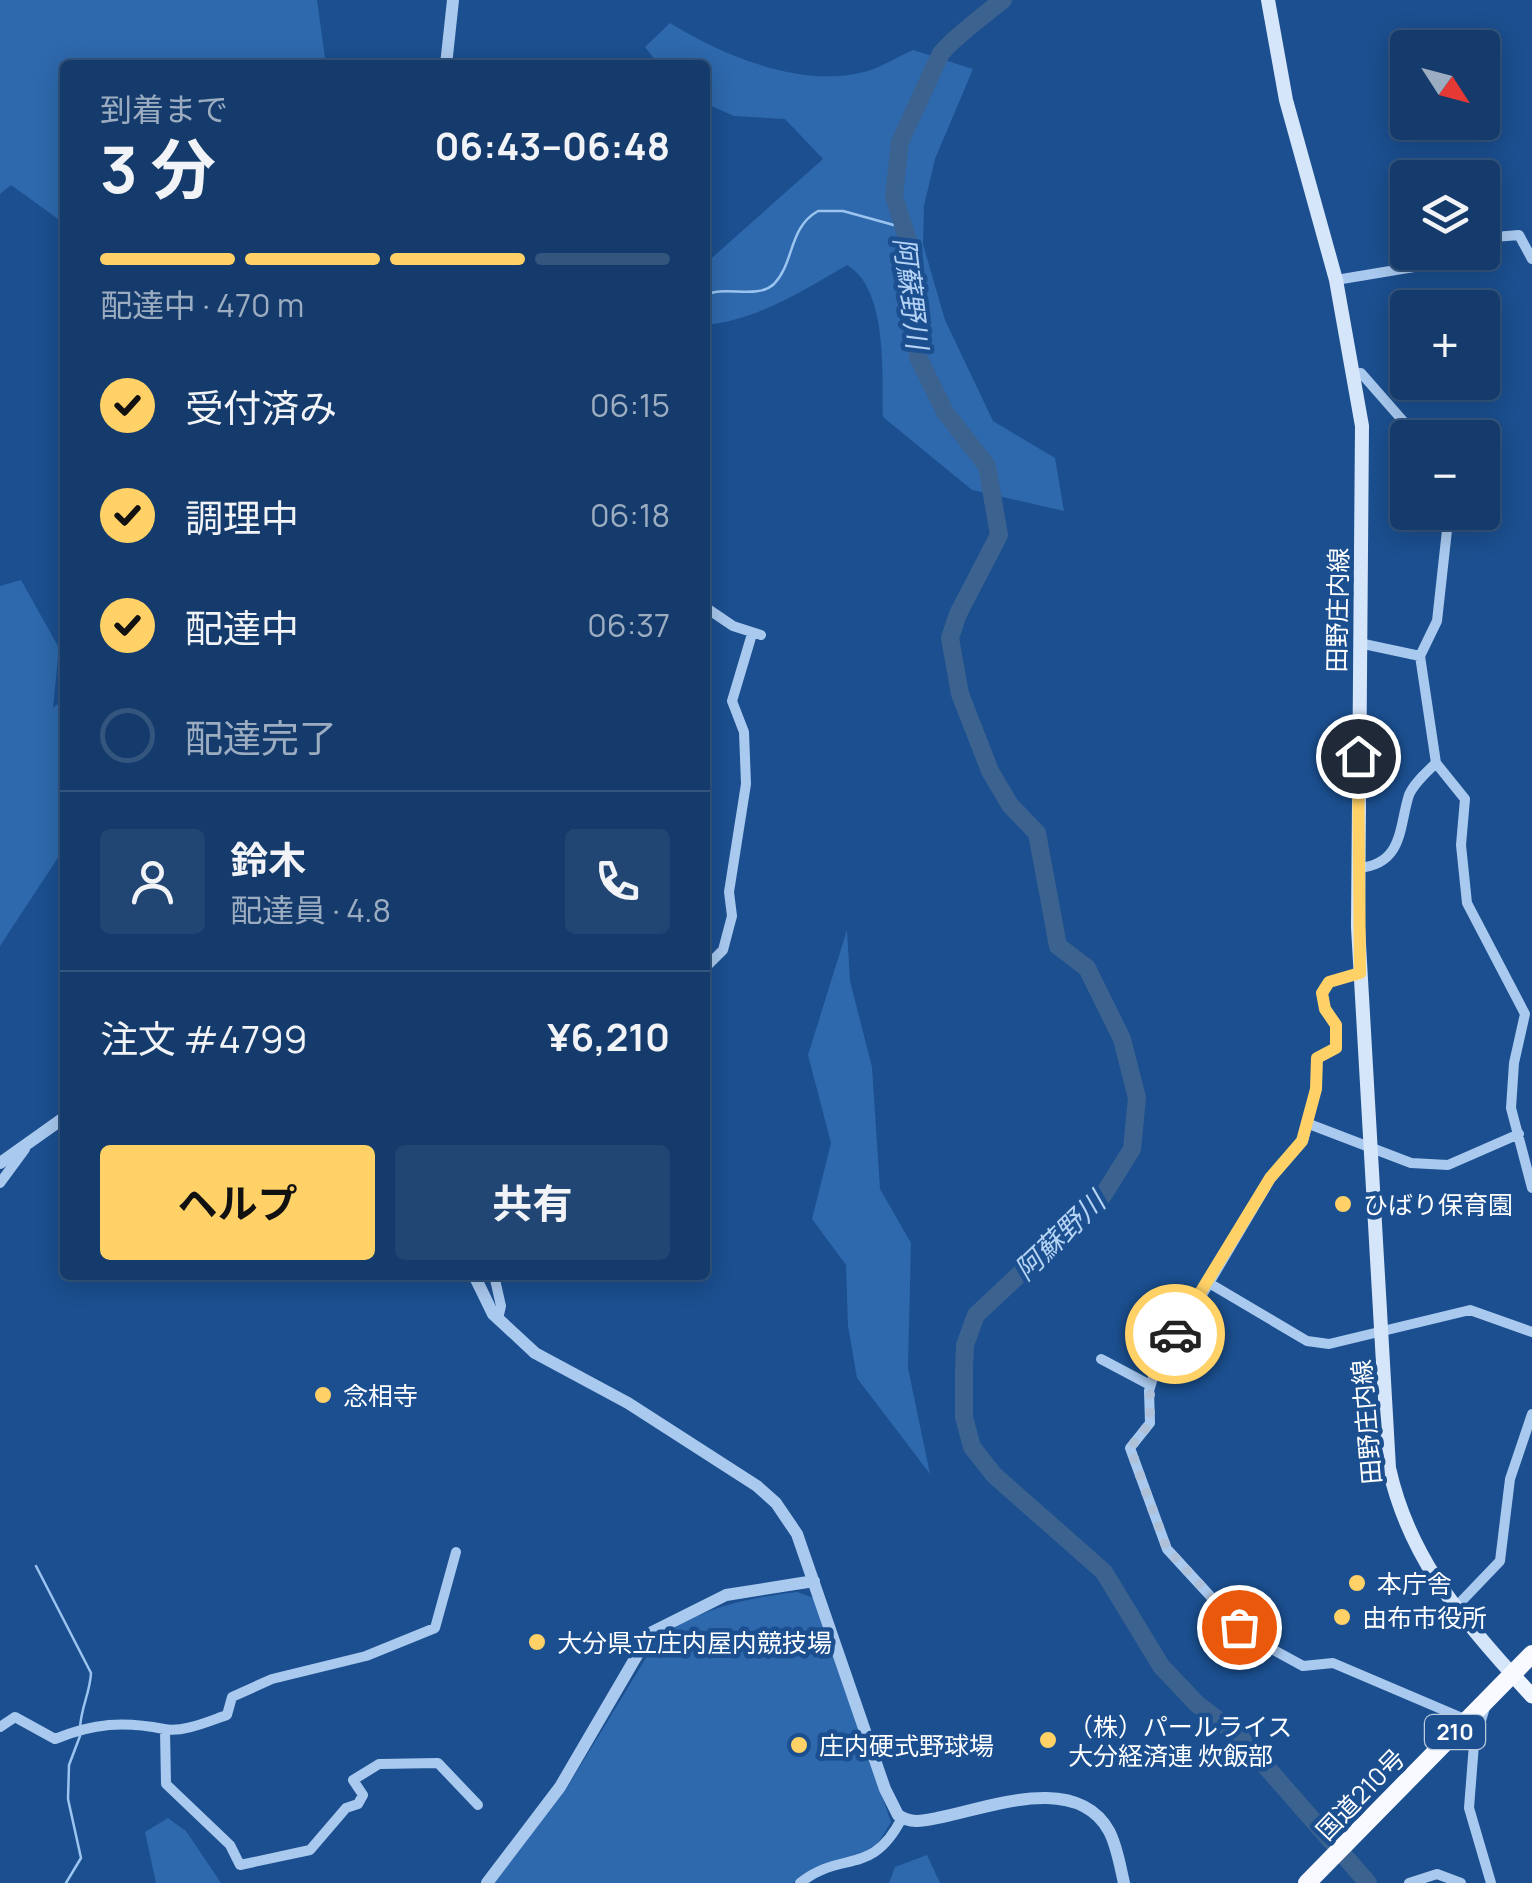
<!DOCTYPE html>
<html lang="ja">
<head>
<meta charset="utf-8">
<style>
	body { margin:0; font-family:Manrope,"Noto Sans JP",sans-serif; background:#214673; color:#f1f3f6; height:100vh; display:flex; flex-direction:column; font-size:38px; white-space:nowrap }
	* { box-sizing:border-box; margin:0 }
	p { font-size:32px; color:#9dadc1 }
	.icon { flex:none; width:55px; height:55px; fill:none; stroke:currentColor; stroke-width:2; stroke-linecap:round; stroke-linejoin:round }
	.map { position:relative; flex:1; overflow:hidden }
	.sheet { position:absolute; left:60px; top:60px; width:650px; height:1220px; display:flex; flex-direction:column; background:#143b6b; border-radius:10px; box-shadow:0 5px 25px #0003,0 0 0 2px #33557e }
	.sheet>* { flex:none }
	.needle { width:65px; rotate:126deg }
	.controls { position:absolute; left:1390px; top:30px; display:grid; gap:20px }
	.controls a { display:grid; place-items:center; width:110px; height:110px; border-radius:10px; background:#143b6b; box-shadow:0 5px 25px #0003,0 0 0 2px #33557e; font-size:50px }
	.pin { position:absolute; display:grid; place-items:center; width:85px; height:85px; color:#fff; margin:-42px; border:5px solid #fff; border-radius:50%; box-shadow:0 2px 10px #0007 }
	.courier { position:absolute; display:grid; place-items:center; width:100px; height:100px; margin:-50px; border:8px solid #ffd166; border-radius:50%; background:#fff; color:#222; box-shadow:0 2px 12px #0007 }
	.headline em { font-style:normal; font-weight:700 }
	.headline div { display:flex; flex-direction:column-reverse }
	.headline { display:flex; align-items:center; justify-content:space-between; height:170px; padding:0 40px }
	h1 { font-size:65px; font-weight:700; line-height:75px }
	.bar { display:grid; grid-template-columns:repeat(4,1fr); gap:15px 10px; align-content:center; height:120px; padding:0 40px }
	.bar i { height:12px; border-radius:8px; background:#33557e }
	.bar .active { background:#ffd166 }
	.bar p { grid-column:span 4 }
	.line { display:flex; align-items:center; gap:25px; padding:0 40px; border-top:2px solid #33557e }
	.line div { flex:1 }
	.round { display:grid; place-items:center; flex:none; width:105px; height:105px; border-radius:10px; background:#214673 }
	ol { padding:0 40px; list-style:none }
	li { display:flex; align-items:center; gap:30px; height:110px }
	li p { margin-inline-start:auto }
	li .icon { padding:10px; border-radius:50%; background:#ffd166; color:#111; stroke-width:4 }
	li:last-child { color:#9dadc1 }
	li i { width:55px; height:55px; border:5px solid #33557e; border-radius:50% }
	.primary-button { display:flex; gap:20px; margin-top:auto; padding:20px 40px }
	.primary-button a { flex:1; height:115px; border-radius:10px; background:#ffd166; color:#111; font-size:40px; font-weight:700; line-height:115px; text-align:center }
	.primary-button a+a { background:#214673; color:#f1f3f6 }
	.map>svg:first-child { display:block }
	.green { fill:#2e69ad }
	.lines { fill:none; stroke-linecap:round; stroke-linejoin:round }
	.stream { stroke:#9cc4f0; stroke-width:2.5 }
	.river { stroke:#3c6290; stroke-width:18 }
	.minor { stroke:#a9c9ee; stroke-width:10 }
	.tertiary { stroke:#a9c9ee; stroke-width:12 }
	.secondary { stroke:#d6e6fa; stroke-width:14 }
	.primary { stroke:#f0f6ff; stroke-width:15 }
	.trunk { stroke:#f8faff; stroke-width:18 }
	.done { stroke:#afc1d8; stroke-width:10; stroke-dasharray:0 18 }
	.route { stroke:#ffd166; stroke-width:12 }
	.poi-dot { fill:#ffd166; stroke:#1b4f8f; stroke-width:4 }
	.labels { text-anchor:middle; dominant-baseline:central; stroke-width:9; stroke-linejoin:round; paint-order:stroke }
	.shield { fill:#1b4f8f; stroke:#bbcadd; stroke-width:2.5 }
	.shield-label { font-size:22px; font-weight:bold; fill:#fff }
	.street-label { font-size:25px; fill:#fff; stroke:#1b4f8f }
	.poi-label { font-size:25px; fill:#fff; stroke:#1b4f8f; text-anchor:start }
	.water-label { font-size:28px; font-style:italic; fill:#b5d3f5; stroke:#1b4f8f }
</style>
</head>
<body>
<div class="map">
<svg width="1532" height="1883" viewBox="0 0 1532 1883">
	<rect width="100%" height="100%" fill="#1b4f8f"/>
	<path class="green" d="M0 0H317L326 65H65V224L11 185 0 194Z
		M670 23C723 56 807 91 871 70 885 65 899 56 913 50L973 69 935 159 924 206 923 244 945 320 993 421 1055 458 1064 511 972 490 883 417C882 374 888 289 847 265 804 290 756 321 705 325V264L823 159 785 119 734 116 705 103V65H659L645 47Z
		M21 580 59 648 53 708 65 698V847L0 946V586Z
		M847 930 850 981 872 1067 880 1189 911 1243 908 1368 930 1474 857 1378 848 1326 846 1265 812 1219 831 1143 808 1055Z
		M797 1592 814 1598 891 1822 874 1850 815 1868 793 1883H493L565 1791 655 1643C692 1609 748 1598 797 1592Z
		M168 1818 186 1831 221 1883H156L145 1832Z
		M927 1855 940 1883H889L895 1867Z"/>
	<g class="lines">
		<path class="stream" d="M705 295C725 285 757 300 774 284 795 262 788 228 818 211H843L901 227
			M36 1566 91 1673C90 1693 81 1707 80 1728
			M66 1883 81 1858 68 1799 69 1765 80 1736"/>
		<path class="river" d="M1003 0C988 12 948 42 940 55L900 142 894 196 910 247 918 357 945 412 987 466 999 535 958 614 950 638 960 694 990 771 1010 805 1037 833 1058 946 1087 968 1122 1039 1137 1098 1132 1149 1102 1197 976 1315 965 1345 964 1370V1417L972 1447 994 1475 1104 1572 1161 1666 1197 1704 1240 1737 1368 1883"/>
		<path class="minor" d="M1482 238 1519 235 1532 259
			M1336 280 1420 266 1449 252
			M1356 374 1361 373 1418 438
			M1449 512 1437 621 1420 656 1436 763 1465 799 1461 845 1467 903 1525 1014 1514 1063 1511 1108 1532 1188
			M705 607 733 626 761 635
			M1359 643 1420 656
			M1358 868C1404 865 1399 825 1409 795 1414 783 1427 772 1436 763
			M705 968 723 950 732 916 729 892 746 784 744 732 732 701 752 634
			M1360 973 1329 982 1322 993 1325 1009 1336 1025 1335 1048 1317 1058 1316 1089 1303 1141 1271 1178 1179 1334H1166L1149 1391 1150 1423 1130 1448 1167 1549 1246 1635 1303 1666 1333 1663 1467 1720
			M1309 1124 1411 1163 1448 1165 1519 1134
			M0 1183 25 1149
			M494 1275 501 1306 498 1319
			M1209 1283 1307 1341 1329 1344 1470 1310 1532 1332
			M1101 1359 1150 1385
			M1454 1609 1500 1561 1510 1479 1532 1414
			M1486 1704 1474 1744 1469 1808 1491 1883
			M0 1727 15 1717 55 1739C94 1723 124 1721 164 1729 183 1733 209 1721 227 1715L232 1697 272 1679 366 1656 435 1628 456 1552
			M165 1730 166 1784 230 1845 240 1865 310 1850 346 1808 358 1804 363 1795 353 1780 379 1764 438 1763 478 1805
			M800 1883C843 1849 871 1878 902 1818
			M1409 1883 1437 1874 1461 1883"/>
		<path class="tertiary" d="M446 65 453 0
			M0 1163 65 1117
			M474 1275 493 1314 535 1353 628 1403 757 1486 776 1503 797 1534 885 1789 898 1815C912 1825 926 1820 942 1817 991 1807 1077 1773 1109 1831 1117 1846 1120 1866 1124 1883
			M487 1883 560 1787 650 1633 726 1595 814 1581"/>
		<path class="secondary" d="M1268 0 1286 100 1336 280 1362 426 1358 927 1389 1468C1408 1553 1455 1611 1512 1674"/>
		<path class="primary" d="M1512 1674 1532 1696"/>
		<path class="trunk" d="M1307 1883 1532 1654"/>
	</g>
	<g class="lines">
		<path class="done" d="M1175 1334H1166L1150 1386V1423L1130 1448 1167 1549 1239 1627"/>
		<path class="route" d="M1175 1334 1270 1178 1302 1141 1316 1089 1317 1058 1336 1048V1025L1325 1009 1322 993 1329 982 1360 973 1358 756"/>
	</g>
	<g class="poi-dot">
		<circle cx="1343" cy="1204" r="10"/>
		<circle cx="323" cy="1395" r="10"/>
		<circle cx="1357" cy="1583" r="10"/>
		<circle cx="1342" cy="1617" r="10"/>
		<circle cx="537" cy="1642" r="10"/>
		<circle cx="1048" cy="1740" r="10"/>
		<circle cx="799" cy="1745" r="10"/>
	</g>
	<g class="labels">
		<rect class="shield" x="1425" y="1715" width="60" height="34" rx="8"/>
		<g class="shield-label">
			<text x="1455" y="1732">210</text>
		</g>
		<g class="street-label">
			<text transform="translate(1337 610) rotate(-89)">田野庄内線</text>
			<text transform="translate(1366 1422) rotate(-95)">田野庄内線</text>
			<text transform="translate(1360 1794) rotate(-46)">国道210号</text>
		</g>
		<g class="poi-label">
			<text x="1363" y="1204">ひばり保育園</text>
			<text x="343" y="1395">念相寺</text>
			<text x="1377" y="1583">本庁舎</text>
			<text x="1362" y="1617">由布市役所</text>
			<text x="557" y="1642">大分県立庄内屋内競技場</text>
			<text x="1068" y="1726">（株）パールライス<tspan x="1068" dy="29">大分経済連 炊飯部</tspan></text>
			<text x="819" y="1745">庄内硬式野球場</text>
		</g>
		<g class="water-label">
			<text transform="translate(912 293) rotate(83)">阿蘇野川</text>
			<text transform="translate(1059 1235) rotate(-44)">阿蘇野川</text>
		</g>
	</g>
</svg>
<div class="controls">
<a><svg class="needle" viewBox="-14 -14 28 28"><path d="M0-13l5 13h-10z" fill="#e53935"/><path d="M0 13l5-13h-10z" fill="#9dadc1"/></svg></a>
<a><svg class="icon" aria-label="layers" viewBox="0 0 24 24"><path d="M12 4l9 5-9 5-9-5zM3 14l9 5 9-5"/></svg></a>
<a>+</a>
<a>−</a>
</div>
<div class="pin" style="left:1239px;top:1627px;background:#ea580c"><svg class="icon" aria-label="bag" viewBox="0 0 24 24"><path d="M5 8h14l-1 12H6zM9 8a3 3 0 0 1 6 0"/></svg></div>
<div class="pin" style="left:1358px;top:756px;background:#1f2937"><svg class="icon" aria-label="home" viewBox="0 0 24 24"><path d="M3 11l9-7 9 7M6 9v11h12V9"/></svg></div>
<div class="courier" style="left:1175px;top:1334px"><svg class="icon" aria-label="car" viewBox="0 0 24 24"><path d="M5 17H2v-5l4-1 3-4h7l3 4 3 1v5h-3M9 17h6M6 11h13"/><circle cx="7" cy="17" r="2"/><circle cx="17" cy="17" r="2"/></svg></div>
<section class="sheet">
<div class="headline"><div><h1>3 分</h1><p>到着まで</p></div><em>06:43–06:48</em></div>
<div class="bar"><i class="active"></i><i class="active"></i><i class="active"></i><i></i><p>配達中 · 470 m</p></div>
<ol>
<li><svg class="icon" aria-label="check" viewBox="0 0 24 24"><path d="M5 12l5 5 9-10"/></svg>受付済み<p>06:15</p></li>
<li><svg class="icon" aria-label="check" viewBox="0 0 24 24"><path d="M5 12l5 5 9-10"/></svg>調理中<p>06:18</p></li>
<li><svg class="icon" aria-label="check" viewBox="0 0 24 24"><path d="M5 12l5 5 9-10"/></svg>配達中<p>06:37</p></li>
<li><i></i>配達完了</li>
</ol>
<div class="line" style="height:180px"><a class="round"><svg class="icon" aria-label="person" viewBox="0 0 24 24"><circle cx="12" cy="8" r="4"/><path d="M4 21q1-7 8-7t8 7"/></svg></a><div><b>鈴木</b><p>配達員 · 4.8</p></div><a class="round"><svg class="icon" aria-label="phone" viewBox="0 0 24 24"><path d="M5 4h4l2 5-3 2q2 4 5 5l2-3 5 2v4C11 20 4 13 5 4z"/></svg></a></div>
<div class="line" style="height:130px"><div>注文 #4799</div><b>¥6,210</b></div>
<div class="primary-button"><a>ヘルプ</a><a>共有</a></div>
</section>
</div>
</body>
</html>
